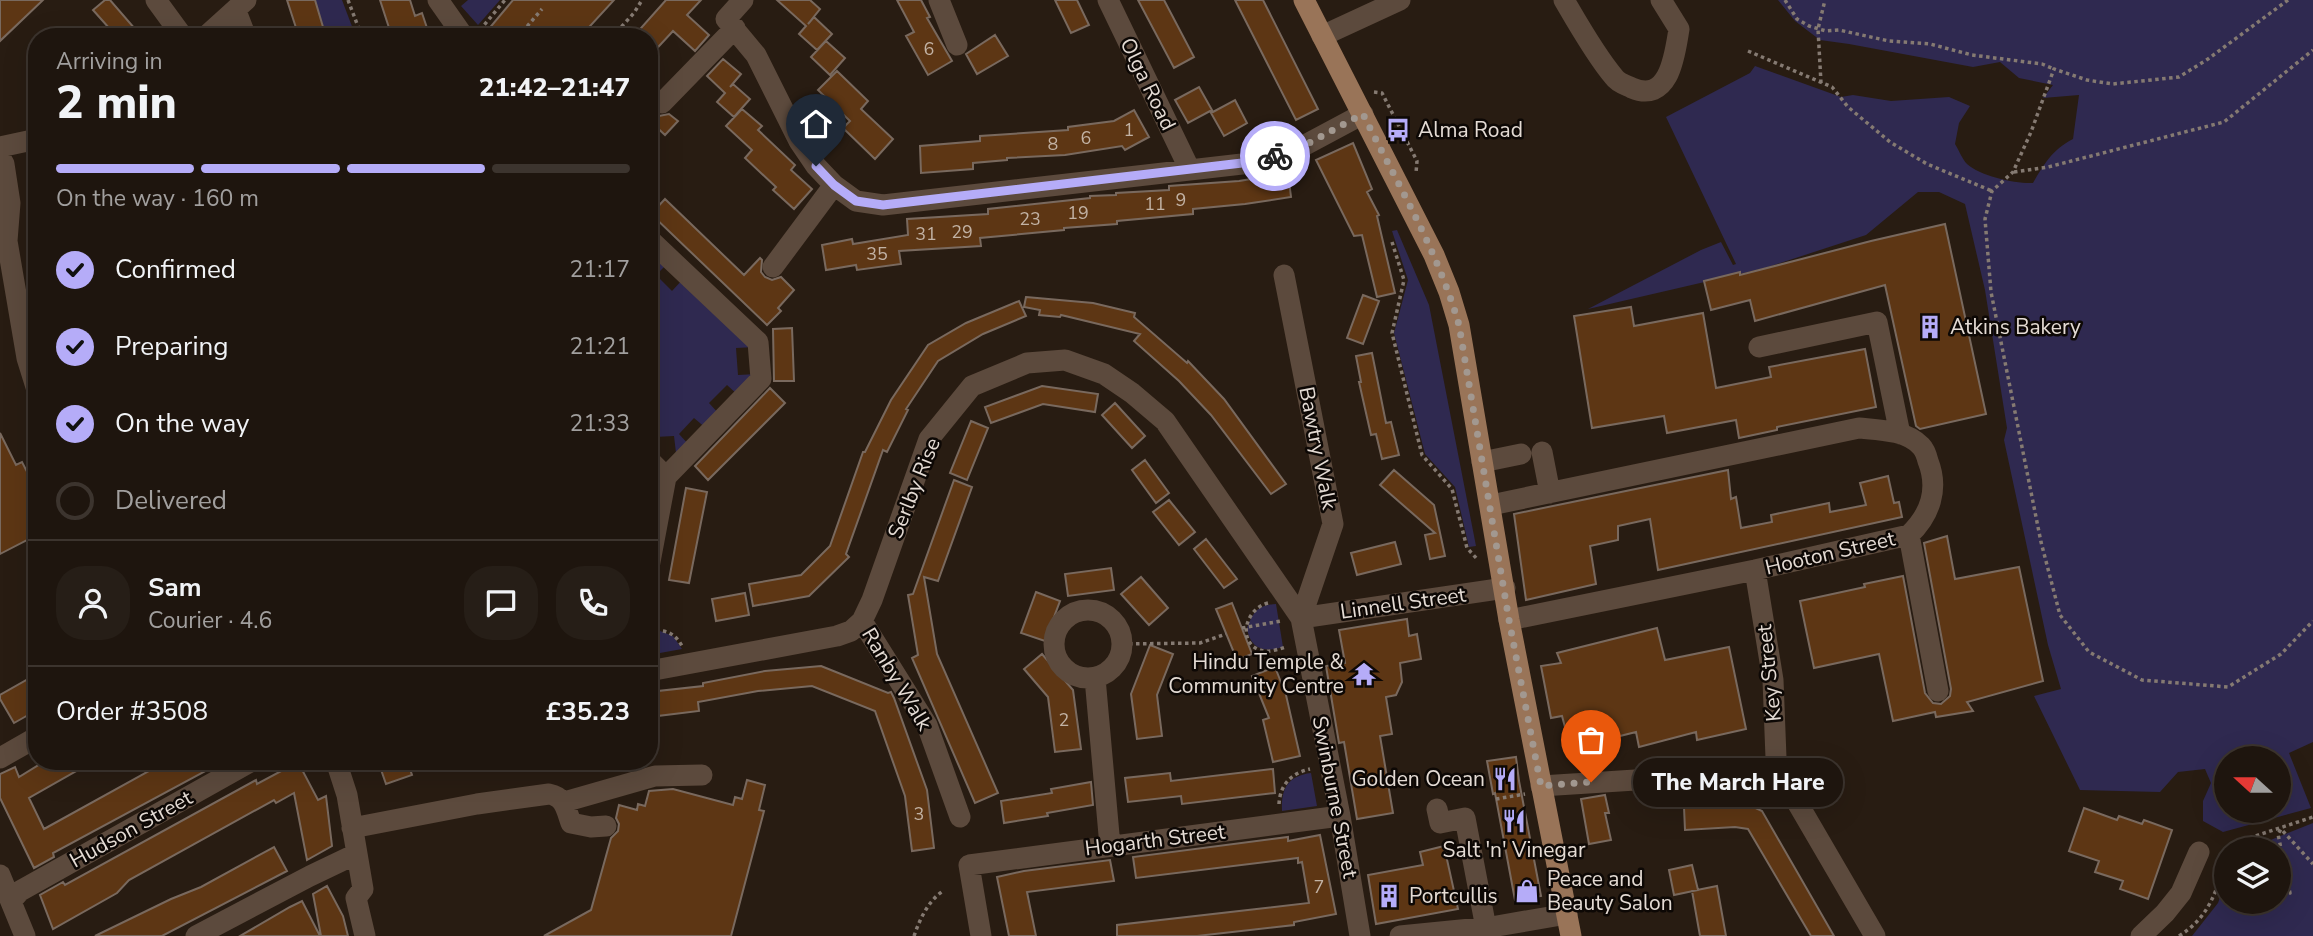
<!DOCTYPE html>
<html lang="en">
<head>
<meta charset="utf-8">
<style>
	body { margin:0; font-family:"Nunito Sans",sans-serif; background:#261e17; color:#f1f3f6; height:100vh; display:flex; flex-direction:column; font-size:26px; white-space:nowrap }
	* { box-sizing:border-box; margin:0 }
	p { font-size:23px; color:#a19f9e }
	.icon { flex:none; width:38px; height:38px; fill:none; stroke:currentColor; stroke-width:2; stroke-linecap:round; stroke-linejoin:round }
	.map { position:relative; flex:1; overflow:hidden }
	.panel { position:absolute; left:28px; top:28px; width:630px; height:742px; display:flex; flex-direction:column; background:#1e150e; border-radius:28px; box-shadow:0 7px 28px #0002,0 0 0 2px #3c342e }
	.panel>* { flex:none }
	.needle { width:46px; rotate:291deg }
	.fabs { position:absolute; left:2214px; top:746px; display:grid; gap:14px }
	.fabs a { display:grid; place-items:center; width:77px; height:77px; border-radius:50%; background:#1e150e; box-shadow:0 7px 28px #0002,0 0 0 2px #3c342e; font-size:35px }
	.pin { position:absolute; display:grid; place-items:center; width:60px; height:60px; color:#fff; margin:-72px -30px; border-radius:50% 50% 50% 0; rotate:-45deg; box-shadow:0 0 7px #0007 }
	.pin .icon { rotate:45deg }
	.courier { position:absolute; display:grid; place-items:center; width:70px; height:70px; margin:-35px; border:5px solid #b5acf8; border-radius:50%; background:#fff; color:#222; box-shadow:0 2px 9px #0007 }
	.bubble { position:absolute; height:49px; border-radius:24px; background:#1e150e; box-shadow:0 7px 28px #0002,0 0 0 2px #3c342e; font-size:23px; font-weight:800; line-height:49px; text-align:center }
	.head em { font-style:normal; font-weight:800 }
	.head div { display:flex; flex-direction:column-reverse }
	.head { display:flex; align-items:center; justify-content:space-between; height:119px; padding:0 28px }
	h1 { font-size:46px; font-weight:800; line-height:52px }
	.bar { display:grid; grid-template-columns:repeat(4,1fr); gap:10px 7px; align-content:center; height:84px; padding:0 28px }
	.bar i { height:9px; border-radius:5px; background:#3c342e }
	.bar .active { background:#b5acf8 }
	.bar p { grid-column:span 4 }
	.line { display:flex; align-items:center; gap:18px; padding:0 28px; border-top:2px solid #3c342e }
	.line div { flex:1 }
	.round { display:grid; place-items:center; flex:none; width:74px; height:74px; border-radius:28px; background:#261e17 }
	ol { padding:0 28px; list-style:none }
	li { display:flex; align-items:center; gap:21px; height:77px }
	li p { margin-inline-start:auto }
	li .icon { padding:7px; border-radius:50%; background:#b5acf8; color:#111; stroke-width:4 }
	li:last-child { color:#a19f9e }
	li i { width:38px; height:38px; border:4px solid #3c342e; border-radius:50% }
	.map>svg:first-child { display:block }
	.green { fill:#2f2950; fill-rule:evenodd }
	.building { fill:#5d3614; stroke:#79695e; stroke-width:2 }
	.lines { fill:none; stroke-linecap:round; stroke-linejoin:round }
	.path { stroke:#857a72; stroke-width:3.5; stroke-dasharray:3.5 3.5; stroke-linecap:butt }
	.minor { stroke:#5c4a3d; stroke-width:21 }
	.major { stroke:#997458; stroke-width:21 }
	.done { stroke:#a29890; stroke-width:7; stroke-dasharray:0 12.6 }
	.route { stroke:#b5acf8; stroke-width:9 }
	.labels { text-anchor:middle; dominant-baseline:central; stroke-width:5; stroke-linejoin:round; paint-order:stroke }
	.number-label { font-size:18px; fill:#c2b2a4 }
	.street-label { font-size:21px; fill:#e4dbd4; stroke:#0d0805 }
	.poi-label { font-size:21px; fill:#e4dbd4; stroke:#0d0805; text-anchor:start }
</style>
</head>
<body>
<div class="map">
<svg width="2313" height="936" viewBox="0 0 2313 936">
	<rect width="100%" height="100%" fill="#281c12"/>
	<path class="green" d="M315 0H342L356 37H327Z
		M468 0H500L478 25 461 6Z
		M1778 0H2313V742L2289 753 2311 808 2223 832 2203 821V801L2211 783 2205 769 2178 772 2160 792 2080 790 2034 696 2061 689 2048 645 2004 440 2007 428 1985 290 1965 204 1939 192H1918L1866 235 1765 268 1588 309 1701 250 1721 242 1733 265 1736 264 1666 117 1750 73 1755 66 1841 97 1853 95 1891 101 1949 97 1970 106 1959 123 1955 144C1959 150 1962 159 1967 164 1980 176 2016 184 2033 183 2044 164 2052 150 2073 139L2079 95 2043 98 2053 85 2019 78 2000 62 1973 67 1849 44 1820 40 1795 21ZM2226 758H2278V810H2226Z
		M1397 230 1429 305 1476 546 1469 547 1455 487 1425 454 1394 333 1408 280 1392 231Z
		M649 244 668 263 656 275 672 291 684 278 755 347 736 348 738 375 757 374 739 396 727 385 709 403 720 415 707 429 694 418 679 434 690 446 676 453 674 436 655 437V454L649 455Z
		M1276 604 1283 647C1264 653 1250 649 1247 628 1253 612 1258 605 1276 604Z
		M660 631 673 636 682 649 649 655V633Z
		M1311 773 1317 806 1282 811C1281 788 1288 776 1311 773Z
		M2313 823V936H2192L2218 903 2226 880V901H2278V849H2248Z"/>
	<path class="building" d="M0 0H43L0 41Z
		M105 0H110L142 37H117L93 10Z
		M287 0H315L326 37H299Z
		M380 0H410L415 16 422 13 430 37H392Z
		M513 0H614L580 37H482Z
		M666 0H701L687 15 709 35 695 51 673 31 649 57V37H633Z
		M777 0H810L820 9 808 24 814 17 832 34 817 50 799 34 806 26Z
		M897 0H921L930 17 927 18 952 61 928 75 906 36 914 32Z
		M1055 0H1077L1089 25 1071 33Z
		M1138 0H1164L1194 57 1174 68Z
		M1235 0H1263L1318 109 1296 120Z
		M995 35 1008 56 977 74 966 54Z
		M826 41 845 58 830 75 811 57Z
		M723 59 741 74 730 87 733 84 750 99 734 117 717 102 725 93 707 76Z
		M837 71 868 101 861 109 893 139 875 159 843 128 850 121 818 90Z
		M1199 87 1212 110 1188 123 1175 100Z
		M1235 100 1247 123 1224 136 1211 113Z
		M649 104 653 113 659 116 669 114 678 121 665 135 649 120Z
		M742 109 762 126 758 130 795 165 791 170 812 189 794 209 773 190 776 187 745 158 752 150 726 126Z
		M1134 110 1149 137 1125 150 1122 146 1065 155 1007 158V160L973 163V169L921 173 920 146 980 141V136L1068 130V127L1114 121Z
		M1353 143 1372 189 1367 192 1379 215 1377 216 1395 293 1377 297 1362 235 1354 236 1316 160Z
		M1288 173 1291 197 1245 204 1193 209V214L1117 221V224L1064 228V230L980 238 981 246 899 251 901 264 857 270 856 265 826 270 822 245 852 239 853 244 908 235 907 219 988 214V209L1090 198V196L1116 195V193L1169 190V186L1239 181Z
		M665 199 744 275 760 258 762 260 761 272 765 277 772 280 781 277 794 290 778 308 781 311 767 325 651 214Z
		M1945 224 1986 414 1920 429 1916 426 1885 285 1755 321 1750 300 1711 310 1704 281 1740 272V275L1871 241Z
		M1363 295 1379 301 1363 344 1347 338Z
		M1026 297 1093 303 1135 313 1134 317 1187 363 1188 361 1224 399 1286 484 1271 494 1211 415 1179 381 1134 341 1140 334 1061 315 1060 317 1039 315 1040 310 1024 307Z
		M1019 301 1026 316 983 334 938 361 906 409 908 410 887 452 883 450 846 554 849 557 809 596 753 606 749 584 801 575 830 546 863 452H865L891 400 928 345 966 323Z
		M1631 307 1634 326 1703 313 1716 388 1771 377 1769 367 1865 349 1876 407 1777 427V430L1739 438 1736 420 1667 433 1664 416 1592 428 1574 316Z
		M792 328 794 381H774L773 329Z
		M1372 353 1386 423 1391 422 1399 455 1382 459 1376 434 1371 435 1359 382H1361L1356 356Z
		M1042 386 1098 394 1095 412 1043 404 991 423 985 407Z
		M770 388 785 403 708 480 695 466Z
		M1115 403 1145 436 1132 448 1102 415Z
		M971 421 988 428 967 480 950 473Z
		M0 433 16 465 22 462 37 491V535L0 554Z
		M1145 460 1169 493 1156 503 1132 470Z
		M1394 470 1434 505 1445 556 1430 559 1425 535 1435 533 1380 485Z
		M1728 470 1731 499 1736 497 1741 528 1772 522 1771 515 1829 503 1830 512 1866 505 1860 483 1888 476 1894 503 1899 502 1902 517 1658 570 1650 519 1618 526V540L1590 546 1596 584 1526 600 1514 514Z
		M954 480 972 487 938 581 924 577 937 654 998 793 975 803 912 658 918 655 908 595 913 594Z
		M686 488 707 492 689 583 669 580Z
		M1169 500 1195 532 1179 545 1153 512Z
		M1947 536 1955 579 2019 567 2043 681 1967 702 1973 711 1936 717 1935 712 1893 721 1879 654 1814 668 1800 601 1865 587 1864 584 1903 576 1925 693 1933 703 1941 704 1950 696 1951 689 1924 543Z
		M1206 539 1237 579 1224 588 1194 549Z
		M1395 542 1401 564 1357 575 1351 553Z
		M1111 568 1114 590 1068 596 1065 574Z
		M1141 577 1168 608 1149 625 1121 594Z
		M1036 592 1060 601 1045 641 1021 633Z
		M745 593 749 615 716 621 712 599Z
		M1232 603 1252 654 1237 660 1216 609Z
		M1407 619 1409 636 1417 634 1421 659 1400 663 1402 682 1396 695 1386 697 1392 734 1380 736 1393 813 1357 819 1344 742 1339 743 1326 666 1345 663 1339 630Z
		M1657 628 1665 660 1729 647 1746 729 1697 740 1696 732 1639 747 1636 732 1580 746 1578 735 1568 738 1562 716 1551 718 1541 666 1561 663 1557 653Z
		M1150 645 1173 654 1157 695 1162 736 1137 739 1131 694Z
		M1042 654 1073 690 1081 749 1055 752 1048 697 1024 669Z
		M821 666 888 693 891 692 894 698 927 790 934 848 912 851 905 796 875 711 812 686 758 691 698 702 699 711 649 717V692L703 686V683L765 671Z
		M1275 667 1286 695 1300 756 1273 762 1263 720 1269 718 1252 676Z
		M37 674V710L14 723 0 699V695Z
		M1516 757 1519 781 1541 896 1515 900 1495 793 1493 794 1487 761Z
		M45 761H94L29 798 44 829 167 761H224L53 853 54 857 34 868 0 798V774L15 767 19 777Z
		M378 761H407L412 775 386 784Z
		M298 762 318 800 326 796 332 846 307 860 294 793 276 803 274 800 129 880 117 893 53 929 40 895 63 882 65 885 256 780 257 784Z
		M1273 769 1275 793 1182 804 1181 796 1128 802 1125 778 1170 773 1171 781Z
		M747 780 765 785 759 810 764 811 731 936H544L591 910 611 838 618 831 619 824 616 818 619 805 637 810 638 804 645 806 649 791 673 789 733 805 735 797 742 799Z
		M1091 782 1093 805 1047 813 1048 816 1004 823 1001 801 1052 793 1051 789Z
		M1605 795 1609 813H1605L1611 840 1589 844 1581 799Z
		M1747 804 1762 811 1834 936H1811L1748 829 1735 827 1685 830 1684 807Z
		M2084 808 2117 820 2119 816 2142 824 2144 820 2172 830 2148 899 2120 889 2123 881 2095 872 2099 861 2069 851Z
		M1320 835 1336 914 1294 922V925L1197 936H1117V925L1309 903 1302 862 1298 863V858L1136 878 1133 857 1288 837V841Z
		M1444 846 1458 909 1376 924 1368 875 1423 865 1420 852Z
		M274 847 287 871 162 936H95L171 899 201 887Z
		M1110 860 1114 881 1027 892 1036 936H1009L997 877 1024 871Z
		M1692 865 1698 890 1674 895 1669 870Z
		M327 886 343 916 348 936H321L313 894Z
		M1717 886 1726 936H1700L1692 891Z
		M302 901 320 936H240L290 907Z"/>
	<g class="lines">
		<path class="path" d="M348 0 362 37
			M1785 0 1797 19 1809 26 1826 31 1839 30 1889 41 1930 44 1972 55 2042 64 2054 69
			M2288 0 2208 59 2179 77 2113 84 2087 80 2054 69 2031 132 2013 172 1992 191 1985 219 1991 292 2041 542 2060 615 2089 652 2142 680 2228 687 2281 654 2313 621
			M480 30 505 0
			M518 37 542 9
			M612 37 634 13 642 0
			M1748 51 1832 87 1848 107 1890 142 1927 164 1992 191
			M1821 83 1818 29 1825 0
			M1374 92 1382 93 1417 161 1416 173
			M2014 172 2048 167 2224 122 2313 50
			M1392 242 1404 280 1392 333 1422 455 1452 489 1467 548 1478 560
			M1268 603C1244 609 1236 646 1264 651 1271 652 1279 649 1286 647
			M1242 628 1281 621
			M649 632C664 628 675 633 682 646
			M1122 644 1200 643 1226 634
			M1496 799 1525 794
			M1279 804C1280 785 1291 773 1310 769
			M2240 841 2246 849
			M2232 849 2240 841 2313 817
			M2278 889 2283 895 2290 893 2278 834 2281 829 2313 864
			M914 936C920 919 928 901 943 891
			M2179 936C2209 917 2215 894 2226 861"/>
		<path class="minor" d="M156 0 183 37
			M438 0 464 37
			M743 0 726 19 756 55 799 141 816 166 834 185 856 201 883 205 1242 164 1292 152 1363 114
			M939 0 957 45
			M1108 0 1189 168
			M1564 0C1578 24 1596 56 1614 77 1618 83 1626 85 1632 88 1670 104 1675 53 1679 29L1661 0
			M236 11 246 37
			M1322 36 1400 0
			M205 37 246 0
			M662 103 735 28
			M0 147 37 139
			M0 157 4 164 10 203 7 241 27 358 37 390
			M649 239 758 342 761 379 666 477 649 460
			M773 267 834 185
			M1284 275 1333 524 1301 618
			M1759 347 1877 322 1900 434
			M1542 452 1550 493
			M1482 462 1521 454
			M1491 505 1859 428C1880 430 1906 430 1921 446 1924 449 1927 457 1928 461 1939 489 1930 515 1909 535L1755 570 1509 620
			M1909 535 1938 691
			M649 567 666 477
			M1755 570 1773 680 1776 758 1768 775
			M1054 644a34 34 0 1 1 68 0a34 34 0 1 1-68 0Z
			M1301 618 1505 588
			M862 621 927 725 960 817
			M649 671 837 636 851 631 862 621 872 600 929 439 972 386 1027 363 1065 360 1104 374 1132 393 1165 421 1301 618 1340 816 1360 936
			M1095 678 1110 846
			M0 758 37 737
			M336 761 347 795 363 889 356 898 365 936
			M1541 786 1730 774 1768 775 1787 785 1875 936
			M564 802 655 776 702 775
			M1437 809 1440 823 1465 818 1486 928
			M352 828 477 804 549 794C565 797 566 809 571 823L591 827 606 826
			M0 875 25 936
			M12 900 20 891 252 761
			M196 936 310 876 356 854
			M981 936 969 865 1340 816
			M1400 936 1491 927 1567 914
			M2141 936 2165 913 2181 893 2199 852"/>
		<path class="major" d="M1304 0 1434 255 1449 292 1459 325 1509 620 1571 936"/>
	</g>
	<g class="lines">
		<path class="done" d="M1275 156 1292 152 1363 114C1397 183 1438 251 1459 325L1509 620 1541 786 1591 782"/>
		<path class="route" d="M816 166 834 185 856 201 883 205 1242 163 1275 156"/>
	</g>
	<defs>
		<g id="bus-bare" transform="scale(1.89)"><path d="M-5-6H5V4H4V6H2V4H-2V6H-4V4H-5ZM-3.5-4V0h7V-4ZM-3.5 1.2v1.5H-2V1.2ZM2 1.2v1.5H3.5V1.2Z" fill="#b5acf8" stroke="#0d0805" stroke-width="2.5" paint-order="stroke"/></g>
		<g id="building-bare" transform="scale(1.89)"><path d="M-4-6H4V6H1V3H-1V6H-4ZM-2.5-4.3h1.7v1.8h-1.7ZM.8-4.3h1.7v1.8H.8ZM-2.5-1h1.7V.8h-1.7ZM.8-1h1.7V.8H.8Z" fill="#b5acf8" stroke="#0d0805" stroke-width="2.5" paint-order="stroke"/></g>
		<g id="temple-bare" transform="scale(1.89)"><path d="M0-6L5-2H3V0L6.5 2.5H4V6H1.5V3h-3V6H-4V2.5H-6.5L-3 0V-2H-5Z" fill="#b5acf8" stroke="#0d0805" stroke-width="2.5" paint-order="stroke"/></g>
		<g id="restaurant-bare" transform="scale(1.89)"><path d="M-5-6h1v4h1v-4h1v4h1v-4h1v5L-1.5 .5V6h-2V.5L-5-1ZM5-6V6H3V1.5H1.5Q1.5-4 5-6Z" fill="#b5acf8" stroke="#0d0805" stroke-width="2.5" paint-order="stroke"/></g>
		<g id="shop-bare" transform="scale(1.89)"><path d="M-5-2.5h2.3a2.7 3.5 0 0 1 5.4 0H5L5.5 6h-11ZM-1.5-2.5h3a1.5 2.3 0 0 0-3 0Z" fill="#b5acf8" stroke="#0d0805" stroke-width="2.5" paint-order="stroke"/></g>
	</defs>
	<g fill-rule="evenodd">
		<use href="#bus-bare" x="1398" y="130"/>
		<use href="#building-bare" x="1930" y="327"/>
		<use href="#temple-bare" x="1364" y="674"/>
		<use href="#restaurant-bare" x="1505" y="779"/>
		<use href="#restaurant-bare" x="1514" y="821"/>
		<use href="#shop-bare" x="1527" y="891"/>
		<use href="#building-bare" x="1389" y="896"/>
	</g>
	<g class="labels">
		<g class="number-label">
			<text x="929" y="49">6</text>
			<text x="1129" y="130">1</text>
			<text x="1086" y="138">6</text>
			<text x="1053" y="144">8</text>
			<text x="1181" y="200">9</text>
			<text x="1155" y="204">11</text>
			<text x="1078" y="213">19</text>
			<text x="1030" y="219">23</text>
			<text x="962" y="232">29</text>
			<text x="926" y="234">31</text>
			<text x="877" y="254">35</text>
			<text x="1064" y="720">2</text>
			<text x="919" y="814">3</text>
			<text x="1319" y="887">7</text>
		</g>
		<g class="street-label">
			<text transform="translate(1148 84) rotate(64)">Olga Road</text>
			<text transform="translate(1318 448) rotate(79)">Bawtry Walk</text>
			<text transform="translate(914 488) rotate(-68)">Serlby Rise</text>
			<text transform="translate(1830 553) rotate(-13)">Hooton Street</text>
			<text transform="translate(1403 603) rotate(-8)">Linnell Street</text>
			<text transform="translate(1769 673) rotate(-96)">Key Street</text>
			<text transform="translate(897 679) rotate(59)">Ranby Walk</text>
			<text transform="translate(1335 797) rotate(79)">Swinburne Street</text>
			<text transform="translate(131 829) rotate(-29)">Hudson Street</text>
			<text transform="translate(1155 840) rotate(-7)">Hogarth Street</text>
		</g>
		<g class="poi-label">
			<text x="1418" y="130">Alma Road</text>
			<text x="1950" y="327">Atkins Bakery</text>
			<text x="1344" y="662" text-anchor="end">Hindu Temple &amp;<tspan x="1344" dy="24">Community Centre</tspan></text>
			<text x="1485" y="779" text-anchor="end">Golden Ocean</text>
			<text x="1514" y="850" text-anchor="middle">Salt 'n' Vinegar</text>
			<text x="1547" y="879">Peace and<tspan x="1547" dy="24">Beauty Salon</tspan></text>
			<text x="1409" y="896">Portcullis</text>
		</g>
	</g>
</svg>
<div class="fabs">
<a><svg class="needle" viewBox="-14 -14 28 28"><path d="M0-13l5 13h-10z" fill="#e53935"/><path d="M0 13l5-13h-10z" fill="#a19f9e"/></svg></a>
<a><svg class="icon" aria-label="layers" viewBox="0 0 24 24"><path d="M12 4l9 5-9 5-9-5zM3 14l9 5 9-5"/></svg></a>
</div>
<div class="pin" style="left:1591px;top:782px;background:#ea580c"><svg class="icon" aria-label="bag" viewBox="0 0 24 24"><path d="M5 8h14l-1 12H6zM9 8a3 3 0 0 1 6 0"/></svg></div>
<div class="pin" style="left:816px;top:166px;background:#1f2937"><svg class="icon" aria-label="home" viewBox="0 0 24 24"><path d="M3 11l9-7 9 7M6 9v11h12V9"/></svg></div>
<div class="courier" style="left:1275px;top:156px"><svg class="icon" aria-label="bike" viewBox="0 0 24 24"><circle cx="6" cy="16" r="4"/><circle cx="18" cy="16" r="4"/><path d="M6 16l4-8h5l3 8M10 8l3 8H6M13 5h3"/></svg></div>
<div class="bubble" style="left:1633px;top:758px;width:210px">The March Hare</div>
<section class="panel">
<div class="head"><div><h1>2 min</h1><p>Arriving in</p></div><em>21:42–21:47</em></div>
<div class="bar"><i class="active"></i><i class="active"></i><i class="active"></i><i></i><p>On the way · 160 m</p></div>
<ol>
<li><svg class="icon" aria-label="check" viewBox="0 0 24 24"><path d="M5 12l5 5 9-10"/></svg>Confirmed<p>21:17</p></li>
<li><svg class="icon" aria-label="check" viewBox="0 0 24 24"><path d="M5 12l5 5 9-10"/></svg>Preparing<p>21:21</p></li>
<li><svg class="icon" aria-label="check" viewBox="0 0 24 24"><path d="M5 12l5 5 9-10"/></svg>On the way<p>21:33</p></li>
<li><i></i>Delivered</li>
</ol>
<div class="line" style="height:126px"><a class="round"><svg class="icon" aria-label="person" viewBox="0 0 24 24"><circle cx="12" cy="8" r="4"/><path d="M4 21q1-7 8-7t8 7"/></svg></a><div><b>Sam</b><p>Courier · 4.6</p></div><a class="round"><svg class="icon" aria-label="chat" viewBox="0 0 24 24"><path d="M4 5h16v11H9l-5 4z"/></svg></a><a class="round"><svg class="icon" aria-label="phone" viewBox="0 0 24 24"><path d="M5 4h4l2 5-3 2q2 4 5 5l2-3 5 2v4C11 20 4 13 5 4z"/></svg></a></div>
<div class="line" style="height:91px"><div>Order #3508</div><b>£35.23</b></div>
</section>
</div>
</body>
</html>
